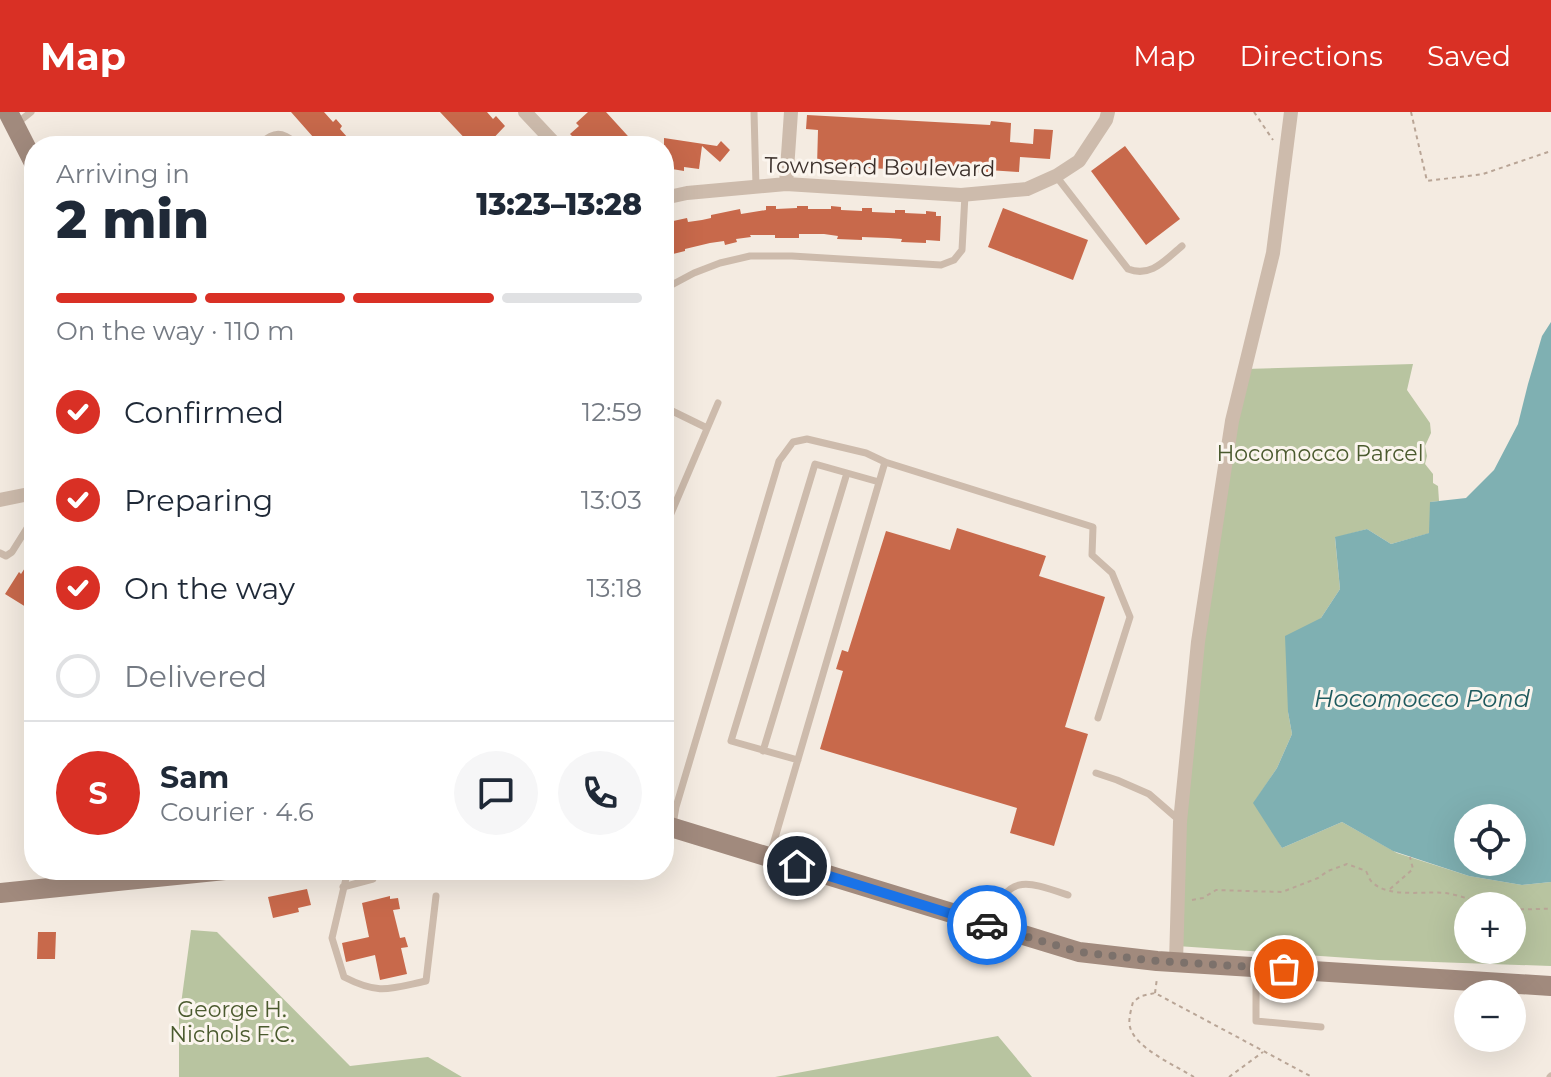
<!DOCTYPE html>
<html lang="en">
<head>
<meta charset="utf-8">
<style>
	body { margin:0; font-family:Montserrat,sans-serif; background:#f6f6f7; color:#1f2937; height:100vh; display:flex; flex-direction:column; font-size:30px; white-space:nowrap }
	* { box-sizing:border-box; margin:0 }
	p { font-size:26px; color:#747a83 }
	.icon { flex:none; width:44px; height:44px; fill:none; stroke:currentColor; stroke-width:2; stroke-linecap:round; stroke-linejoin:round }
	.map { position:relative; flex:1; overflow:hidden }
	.panel { position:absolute; left:24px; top:24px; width:650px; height:744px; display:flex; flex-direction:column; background:#fff; border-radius:32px; box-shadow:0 8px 32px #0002 }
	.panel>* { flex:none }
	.buttons { position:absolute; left:1454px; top:692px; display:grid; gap:16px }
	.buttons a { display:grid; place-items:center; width:72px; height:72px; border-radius:50%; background:#fff; box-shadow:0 8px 32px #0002; font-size:40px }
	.pin { position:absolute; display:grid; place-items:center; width:68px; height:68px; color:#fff; margin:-34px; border:4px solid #fff; border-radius:50%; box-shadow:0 2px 8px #0007 }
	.courier { position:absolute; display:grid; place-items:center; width:80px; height:80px; margin:-40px; border:6px solid #1a73e8; border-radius:50%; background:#fff; color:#222; box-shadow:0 2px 10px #0007 }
	.overview em { font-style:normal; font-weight:800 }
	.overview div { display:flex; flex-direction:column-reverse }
	.overview { display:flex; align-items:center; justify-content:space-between; height:136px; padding:0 32px }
	h1 { font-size:52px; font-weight:800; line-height:60px }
	.bar { display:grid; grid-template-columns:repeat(4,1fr); gap:12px 8px; align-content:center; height:96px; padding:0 32px }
	.bar i { height:10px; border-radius:6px; background:#e0e1e3 }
	.bar .active { background:#d93025 }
	.bar p { grid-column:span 4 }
	.line { display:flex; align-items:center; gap:20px; padding:0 32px; border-top:2px solid #e0e1e3 }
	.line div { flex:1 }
	.round { display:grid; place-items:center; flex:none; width:84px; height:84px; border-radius:42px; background:#f6f6f7 }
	ol { padding:0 32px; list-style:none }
	li { display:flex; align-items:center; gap:24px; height:88px }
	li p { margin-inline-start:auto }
	li .icon { padding:8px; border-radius:50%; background:#d93025; color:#fff; stroke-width:4 }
	li:last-child { color:#747a83 }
	li i { width:44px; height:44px; border:4px solid #e0e1e3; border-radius:50% }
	header { display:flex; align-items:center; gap:48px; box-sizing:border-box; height:112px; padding:0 40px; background:#d93025; color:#fff }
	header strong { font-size:38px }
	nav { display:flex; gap:44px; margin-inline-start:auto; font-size:28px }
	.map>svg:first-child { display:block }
	.green { fill:#b8c4a0; fill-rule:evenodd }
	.water { fill:#7fb0b2; fill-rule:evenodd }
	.building { fill:#c8694b }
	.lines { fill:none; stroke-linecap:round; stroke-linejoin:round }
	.path { stroke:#b9a596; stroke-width:2; stroke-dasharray:4 4; stroke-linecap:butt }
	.lane { stroke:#cdbbac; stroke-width:7 }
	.street { stroke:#cdbbac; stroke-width:14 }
	.secondary { stroke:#a18a7d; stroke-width:20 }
	.done { stroke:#7c716b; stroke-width:8; stroke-dasharray:0 14.4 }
	.route { stroke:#1a73e8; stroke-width:10 }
	.labels { text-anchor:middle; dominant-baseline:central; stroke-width:6; stroke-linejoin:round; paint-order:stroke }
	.street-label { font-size:22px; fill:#3b302b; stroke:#fbf5ee }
	.park-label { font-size:22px; fill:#4a5a2e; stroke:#fbf5ee }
	.water-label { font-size:24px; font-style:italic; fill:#1f5a5e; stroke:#fbf5ee }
</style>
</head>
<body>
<header>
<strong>Map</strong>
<nav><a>Map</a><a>Directions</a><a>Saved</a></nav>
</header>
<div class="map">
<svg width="1551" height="965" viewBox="0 0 1551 965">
	<rect width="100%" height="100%" fill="#f4ebe1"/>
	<path class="green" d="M1413 252 1407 278 1430 311 1431 321 1425 334 1427 344 1425 352 1433 362V371L1438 374 1439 389 1430 390V421L1391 432 1367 417 1335 426 1340 477 1321 506 1288 600 1292 622 1277 656 1255 689 1282 736 1342 710 1397 741 1469 764 1522 773 1551 770V854L1378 848 1177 834 1180 710 1232 309 1245 257ZM1468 794H1512V838H1468Z
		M191 818 217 820 350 954 428 945 462 965H179V907Z
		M998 924 1032 965H775Z"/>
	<path class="water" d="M1551 210V770L1522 773 1469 764 1393 739 1342 710 1282 736 1253 691 1277 656 1292 622 1288 600 1285 524 1321 506 1340 477 1335 425 1367 417 1391 432 1429 421 1430 390 1466 386 1494 358 1518 312 1528 272 1542 224ZM1468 706H1512V750H1468Z"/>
	<path class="building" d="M291 0H324L333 10 336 7 342 14 340 17 355 34H321Z
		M440 0H487L493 7 496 4 505 14 486 34H472Z
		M588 0H606L637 34H582L570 22 579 14 576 11Z
		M807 3 990 13 991 9 1011 11 1010 30 1033 32 1034 17 1053 18 1050 47 1020 45 1019 60 988 58V61L817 54 818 18 806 17Z
		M664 26 717 34 721 29 730 38 720 50 702 34 699 57 684 55V59L672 57 673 54 664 52Z
		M1125 34 1180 107 1146 133 1091 59Z
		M766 94H776V97L797 96V94H808V97H831V94L841 95V98L862 99V96H872V100L895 101V98H905V101L926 102V99L936 100V104H941L940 129 926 128V131L901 130 902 127 888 126 862 125V128L837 127 838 124 824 122H799V126H775V123H750L751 125 736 127 737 130 725 133 724 129 710 131 685 137V139L673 142V139L664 141V111L687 106 688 110 702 108 711 106V103L740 97 741 102 766 98Z
		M1003 96 1088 128 1073 168 988 135Z
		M957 416 1046 444 1039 464 1105 485 1065 615 1088 622 1054 734 1010 721 1017 696 820 637 843 559 836 557 842 538 848 540 886 419 950 438Z
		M34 442V500L5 482 19 460 21 462Z
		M307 777 311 793 298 796 299 800 273 806 268 785Z
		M390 784V787L398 786 400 797 393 798 400 826 405 825 408 835 401 836 407 862 380 868 375 843 346 850 342 831 369 825 362 791Z
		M38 820H56L55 847H37Z"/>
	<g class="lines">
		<path class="path" d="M1254 0 1273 28
			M1411 0 1427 69 1483 62 1551 39
			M1390 777 1413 757 1410 745
			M1192 788 1203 786 1216 778 1282 780 1318 766 1328 759 1347 752 1366 759C1368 763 1369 767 1372 770 1390 788 1430 777 1451 782 1468 786 1483 792 1500 794
			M1512 796C1526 799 1537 796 1551 797
			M1155 881 1157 866
			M1194 965C1176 954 1135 936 1130 915 1128 908 1131 898 1133 890L1141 884 1155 881 1312 965
			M1229 965 1263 940"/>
		<path class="lane" d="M754 0 756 74
			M16 12 31 0
			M1056 64 1128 157C1151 166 1165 148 1182 134
			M664 177 694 161 720 151 750 144H792L941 153 954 148 962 138 965 83
			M664 295 707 316
			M885 350 1093 415 1092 443 1112 461 1130 505 1098 606
			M664 418 718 291
			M0 441 6 444 12 440 34 405
			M763 639 847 361
			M798 648 731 629 815 352 879 370
			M1096 661 1117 668 1149 682 1179 708
			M673 712 676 695 779 349 793 330 807 327 866 341 885 350 770 743
			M348 758 332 826 344 865C379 883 389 877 426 869L436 784
			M343 775 373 767 371 758
			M990 812C1007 762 1024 768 1068 783
			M1256 858V909L1321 915
			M1550 965 1551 964"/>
		<path class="street" d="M525 0 557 34
			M263 34C275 23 281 23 294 34
			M786 72 791 0
			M664 86 687 81 786 72 961 83 1027 77 1056 64 1079 49 1106 8 1108 0
			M0 388 34 381
			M1176 850 1180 710 1198 530 1232 309 1273 141 1291 0"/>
		<path class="secondary" d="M8 0 34 51
			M664 713 1079 840 1157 849 1551 874
			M0 781 225 758"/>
	</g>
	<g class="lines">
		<path class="done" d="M987 813 1079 840 1157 849 1284 857"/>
		<path class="route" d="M797 754 987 813"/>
	</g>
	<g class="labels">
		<g class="street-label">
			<text transform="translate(880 55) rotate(1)">Townsend Boulevard</text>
		</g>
		<g class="park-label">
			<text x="1320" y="341">Hocomocco Parcel</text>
			<text x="232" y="897">George H.<tspan x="232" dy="25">Nichols F.C.</tspan></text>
		</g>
		<g class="water-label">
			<text x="1422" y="586">Hocomocco Pond</text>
		</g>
	</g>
</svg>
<div class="buttons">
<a><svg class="icon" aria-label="locate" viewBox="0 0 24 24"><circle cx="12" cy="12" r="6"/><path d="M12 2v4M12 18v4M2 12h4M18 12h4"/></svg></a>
<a>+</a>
<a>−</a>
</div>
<div class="pin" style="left:1284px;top:857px;background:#ea580c"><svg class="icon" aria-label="bag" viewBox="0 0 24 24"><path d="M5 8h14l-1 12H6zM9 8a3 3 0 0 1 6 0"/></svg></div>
<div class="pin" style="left:797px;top:754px;background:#1f2937"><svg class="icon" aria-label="home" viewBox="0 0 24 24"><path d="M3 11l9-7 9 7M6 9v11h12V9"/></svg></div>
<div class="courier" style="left:987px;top:813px"><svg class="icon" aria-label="car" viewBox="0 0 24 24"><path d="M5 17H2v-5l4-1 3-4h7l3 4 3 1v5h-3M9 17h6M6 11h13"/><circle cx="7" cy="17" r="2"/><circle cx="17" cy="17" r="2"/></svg></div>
<section class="panel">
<div class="overview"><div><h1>2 min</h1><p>Arriving in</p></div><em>13:23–13:28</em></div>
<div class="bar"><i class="active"></i><i class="active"></i><i class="active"></i><i></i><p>On the way · 110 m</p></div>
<ol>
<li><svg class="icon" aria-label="check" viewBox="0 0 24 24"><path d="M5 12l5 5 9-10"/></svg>Confirmed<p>12:59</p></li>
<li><svg class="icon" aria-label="check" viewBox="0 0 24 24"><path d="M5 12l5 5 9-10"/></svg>Preparing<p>13:03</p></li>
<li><svg class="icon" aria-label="check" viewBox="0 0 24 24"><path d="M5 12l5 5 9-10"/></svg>On the way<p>13:18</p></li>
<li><i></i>Delivered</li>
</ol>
<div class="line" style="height:144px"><b class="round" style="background:#d93025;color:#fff">S</b><div><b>Sam</b><p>Courier · 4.6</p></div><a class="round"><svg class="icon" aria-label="chat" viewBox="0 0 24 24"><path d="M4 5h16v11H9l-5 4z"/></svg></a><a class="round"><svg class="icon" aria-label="phone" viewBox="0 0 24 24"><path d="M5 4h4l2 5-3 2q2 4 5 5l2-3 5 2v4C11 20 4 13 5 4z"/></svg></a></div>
</section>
</div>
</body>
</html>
